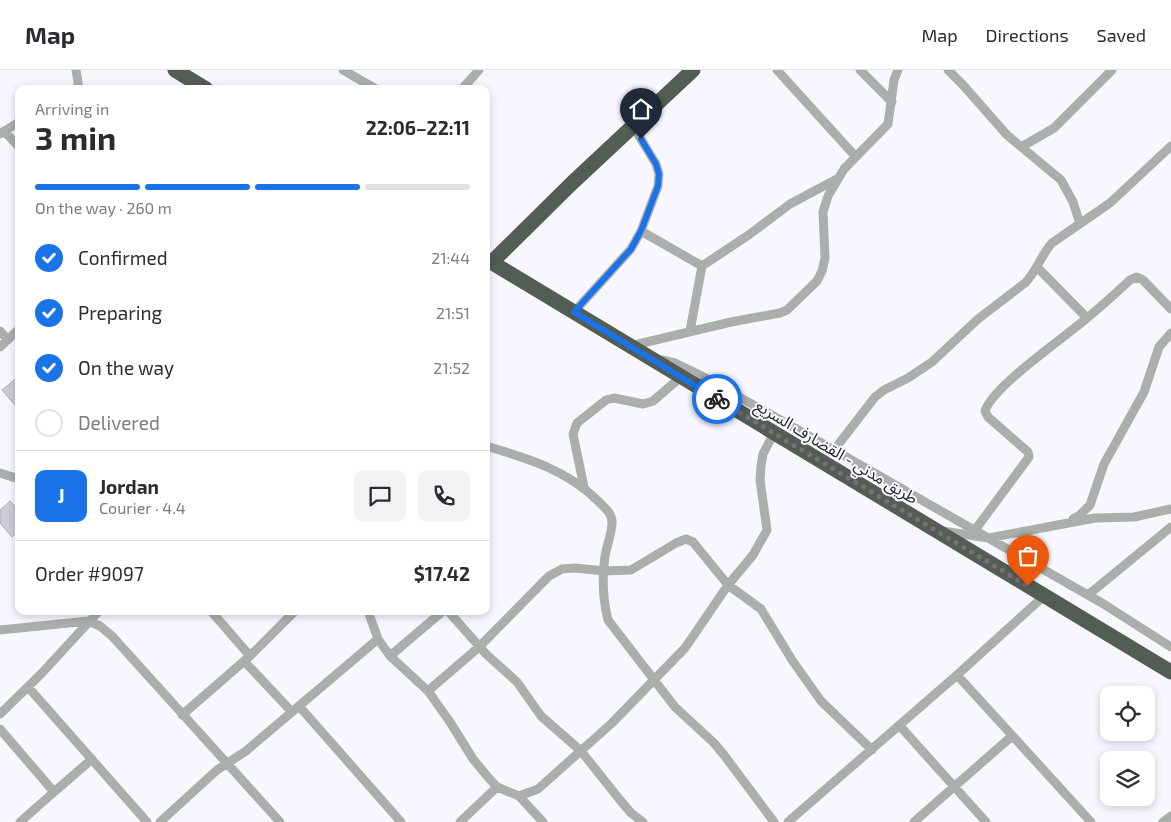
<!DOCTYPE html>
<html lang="en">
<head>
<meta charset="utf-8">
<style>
	body { margin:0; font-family:"Exo 2","Noto Sans Arabic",sans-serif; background:#f2f2f3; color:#2b2b33; height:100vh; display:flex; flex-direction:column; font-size:19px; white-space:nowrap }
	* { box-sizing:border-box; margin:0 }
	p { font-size:16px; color:#7c7c81 }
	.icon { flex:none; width:28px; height:28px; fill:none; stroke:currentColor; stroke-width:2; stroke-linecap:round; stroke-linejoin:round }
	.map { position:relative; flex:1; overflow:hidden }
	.drawer { position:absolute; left:15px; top:15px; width:475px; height:530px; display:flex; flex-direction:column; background:#fff; border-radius:10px; box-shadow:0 2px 8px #0003 }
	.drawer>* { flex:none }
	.fabs { position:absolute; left:1100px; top:616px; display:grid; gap:10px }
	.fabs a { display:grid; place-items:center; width:55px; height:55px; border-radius:10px; background:#fff; box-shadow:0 2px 8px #0003; font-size:25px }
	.pin { position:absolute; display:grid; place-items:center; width:42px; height:42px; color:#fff; margin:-51px -21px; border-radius:50% 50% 50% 0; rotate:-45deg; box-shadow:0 0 5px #0007 }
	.pin .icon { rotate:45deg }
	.courier { position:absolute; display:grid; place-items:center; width:50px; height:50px; margin:-25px; border:4px solid #1a73e8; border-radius:50%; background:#fff; color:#222; box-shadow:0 1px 6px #0007 }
	.overview em { font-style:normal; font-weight:700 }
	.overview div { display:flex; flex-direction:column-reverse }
	.overview { display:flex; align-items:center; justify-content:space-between; height:85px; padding:0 20px }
	h1 { font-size:32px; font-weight:700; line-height:38px }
	.bar { display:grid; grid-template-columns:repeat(4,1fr); gap:8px 5px; align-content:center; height:60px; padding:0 20px }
	.bar i { height:6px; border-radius:4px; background:#e1e1e2 }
	.bar .current { background:#1a73e8 }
	.bar p { grid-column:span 4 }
	.line { display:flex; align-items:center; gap:12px; padding:0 20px; border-top:1px solid #e1e1e2 }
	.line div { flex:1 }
	.round { display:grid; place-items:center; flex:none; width:52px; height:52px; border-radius:10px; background:#f2f2f3 }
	ol { padding:0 20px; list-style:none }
	li { display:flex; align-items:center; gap:15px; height:55px }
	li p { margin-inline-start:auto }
	li .icon { padding:5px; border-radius:50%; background:#1a73e8; color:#fff; stroke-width:4 }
	li:last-child { color:#7c7c81 }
	li i { width:28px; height:28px; border:2px solid #e1e1e2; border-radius:50% }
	header { display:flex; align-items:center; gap:30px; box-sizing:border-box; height:70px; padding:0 25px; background:#fff; border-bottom:1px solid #e1e1e2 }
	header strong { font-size:24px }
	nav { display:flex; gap:28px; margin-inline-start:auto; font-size:18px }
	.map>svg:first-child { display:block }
	.building { fill:#cdcbd8; stroke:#afadba }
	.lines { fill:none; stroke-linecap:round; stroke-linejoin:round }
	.street { stroke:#aaafab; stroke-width:9 }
	.highway { stroke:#545d54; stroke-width:15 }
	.done { stroke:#737278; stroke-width:5; stroke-dasharray:0 9 }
	.route { stroke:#1a73e8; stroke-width:6 }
	.labels { text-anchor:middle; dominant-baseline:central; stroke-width:4; stroke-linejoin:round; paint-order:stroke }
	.street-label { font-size:16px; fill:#2b2a2f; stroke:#f8f7ff }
</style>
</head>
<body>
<header>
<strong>Map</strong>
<nav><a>Map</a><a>Directions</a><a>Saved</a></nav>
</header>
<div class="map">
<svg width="1171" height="752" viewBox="0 0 1171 752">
	<rect width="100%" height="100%" fill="#f8f7ff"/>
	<path class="building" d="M19 306V340L2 320Z
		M10 431 19 441V461L12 467 0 453V440Z"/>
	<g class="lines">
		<path class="street" d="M76 0 79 19
			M343 0 376 19
			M777 0 855 86
			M860 0 892 32
			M948 0 963 15 1007 65 1061 110 1073 132 1080 154
			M462 19 479 0
			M4 61 19 77
			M0 64 19 52
			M1021 77 1054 58 1112 0
			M641 161 702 196
			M1037 197 1087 248
			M574 242 631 179 641 161 658 116 659 104 656 94 633 56
			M0 261 8 270
			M690 261 702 196 750 164 790 134 837 109
			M630 276 731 252 780 243 787 240 817 211 822 201 825 188 823 142 828 126 844 99 888 54 894 10 898 0
			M0 277 19 259
			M662 290 675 293 700 305 834 380 1102 533 1171 577
			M486 376C527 388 567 400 598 431 604 437 612 443 612 452 612 463 607 475 605 486 602 507 603 530 608 550L675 637 714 673 724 685 774 752
			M834 380 875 327 884 320 908 308 932 292 978 249 1025 213C1037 201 1041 185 1052 173L1110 133 1171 76
			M0 403 19 409
			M584 417 573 364 577 353 606 330 614 328 643 334 653 331 681 307
			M1073 449 1080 445 1090 435 1104 394 1144 322 1159 277 1171 263
			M975 460 1029 387 1028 382 988 347 985 341C993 316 1064 268 1087 248 1102 236 1116 223 1130 210L1137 207 1143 210 1171 239
			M942 461 989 468 1095 448 1134 447 1171 439
			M1088 525 1171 457
			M211 541 250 586
			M368 541 378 569 390 586 428 621 450 652 473 689 487 706 497 717 519 726 543 752
			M448 541 486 584 517 612 541 646 581 681 620 730 631 743 643 752
			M0 560 88 551 100 556 112 566 280 752
			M390 586 443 541
			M244 591 292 642
			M957 605 1091 752
			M28 617 147 752
			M428 621 479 577 549 506 562 499 575 498 605 501 631 500 676 473 686 469 693 472 728 515 761 539 792 590 821 631 872 680
			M299 636 401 752
			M0 644 41 604 99 541
			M182 645 250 586 295 541
			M899 655 986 752
			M0 659 54 722 20 752
			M54 722 92 689
			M519 726 538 719 612 653 685 578 728 515 753 485 767 460 760 410 761 396 763 384 774 363
			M160 752 217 700 246 681 378 569
			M460 752 497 717
			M788 752 957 605 1044 526
			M914 752 1012 666
			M1163 752 1171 746"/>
		<path class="highway" d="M175 0 206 19
			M486 189 1171 602
			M492 192 571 114 693 0"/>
	</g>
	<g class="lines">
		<path class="done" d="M717 329 1028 516"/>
		<path class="route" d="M641 69 656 94 659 104 658 116 641 161 631 179 574 242 717 329"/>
	</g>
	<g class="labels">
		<g class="street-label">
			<text transform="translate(837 381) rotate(31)">طريق مدني - القضارف السريع</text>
		</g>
	</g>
</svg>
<div class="fabs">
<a><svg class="icon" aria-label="locate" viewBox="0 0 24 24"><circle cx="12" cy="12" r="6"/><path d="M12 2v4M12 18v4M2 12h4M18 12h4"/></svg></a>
<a><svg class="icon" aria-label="layers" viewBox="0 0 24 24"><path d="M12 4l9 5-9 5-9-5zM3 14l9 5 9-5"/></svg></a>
</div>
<div class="pin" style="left:1028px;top:516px;background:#ea580c"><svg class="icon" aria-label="bag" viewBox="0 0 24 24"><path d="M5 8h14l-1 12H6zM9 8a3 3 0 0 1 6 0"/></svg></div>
<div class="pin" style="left:641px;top:69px;background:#1f2937"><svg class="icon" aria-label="home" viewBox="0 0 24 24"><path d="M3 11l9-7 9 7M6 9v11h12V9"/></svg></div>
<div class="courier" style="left:717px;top:329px"><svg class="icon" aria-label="bike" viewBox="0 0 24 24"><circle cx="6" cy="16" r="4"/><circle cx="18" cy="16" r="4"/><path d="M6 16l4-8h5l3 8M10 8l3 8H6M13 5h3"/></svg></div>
<section class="drawer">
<div class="overview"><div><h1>3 min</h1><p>Arriving in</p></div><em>22:06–22:11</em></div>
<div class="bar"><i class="current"></i><i class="current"></i><i class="current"></i><i></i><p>On the way · 260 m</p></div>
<ol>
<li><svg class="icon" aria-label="check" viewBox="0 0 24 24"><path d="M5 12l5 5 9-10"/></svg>Confirmed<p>21:44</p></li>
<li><svg class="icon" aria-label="check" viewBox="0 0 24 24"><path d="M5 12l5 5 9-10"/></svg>Preparing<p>21:51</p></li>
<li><svg class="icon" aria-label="check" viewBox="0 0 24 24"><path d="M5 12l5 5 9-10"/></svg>On the way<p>21:52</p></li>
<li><i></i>Delivered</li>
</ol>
<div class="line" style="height:90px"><b class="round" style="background:#1a73e8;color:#fff">J</b><div><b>Jordan</b><p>Courier · 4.4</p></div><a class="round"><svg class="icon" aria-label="chat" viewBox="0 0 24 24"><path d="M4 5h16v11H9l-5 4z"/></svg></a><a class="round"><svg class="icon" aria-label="phone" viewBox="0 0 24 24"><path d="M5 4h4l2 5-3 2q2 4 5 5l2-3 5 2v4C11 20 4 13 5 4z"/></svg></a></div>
<div class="line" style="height:65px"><div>Order #9097</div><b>$17.42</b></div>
</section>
</div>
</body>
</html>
